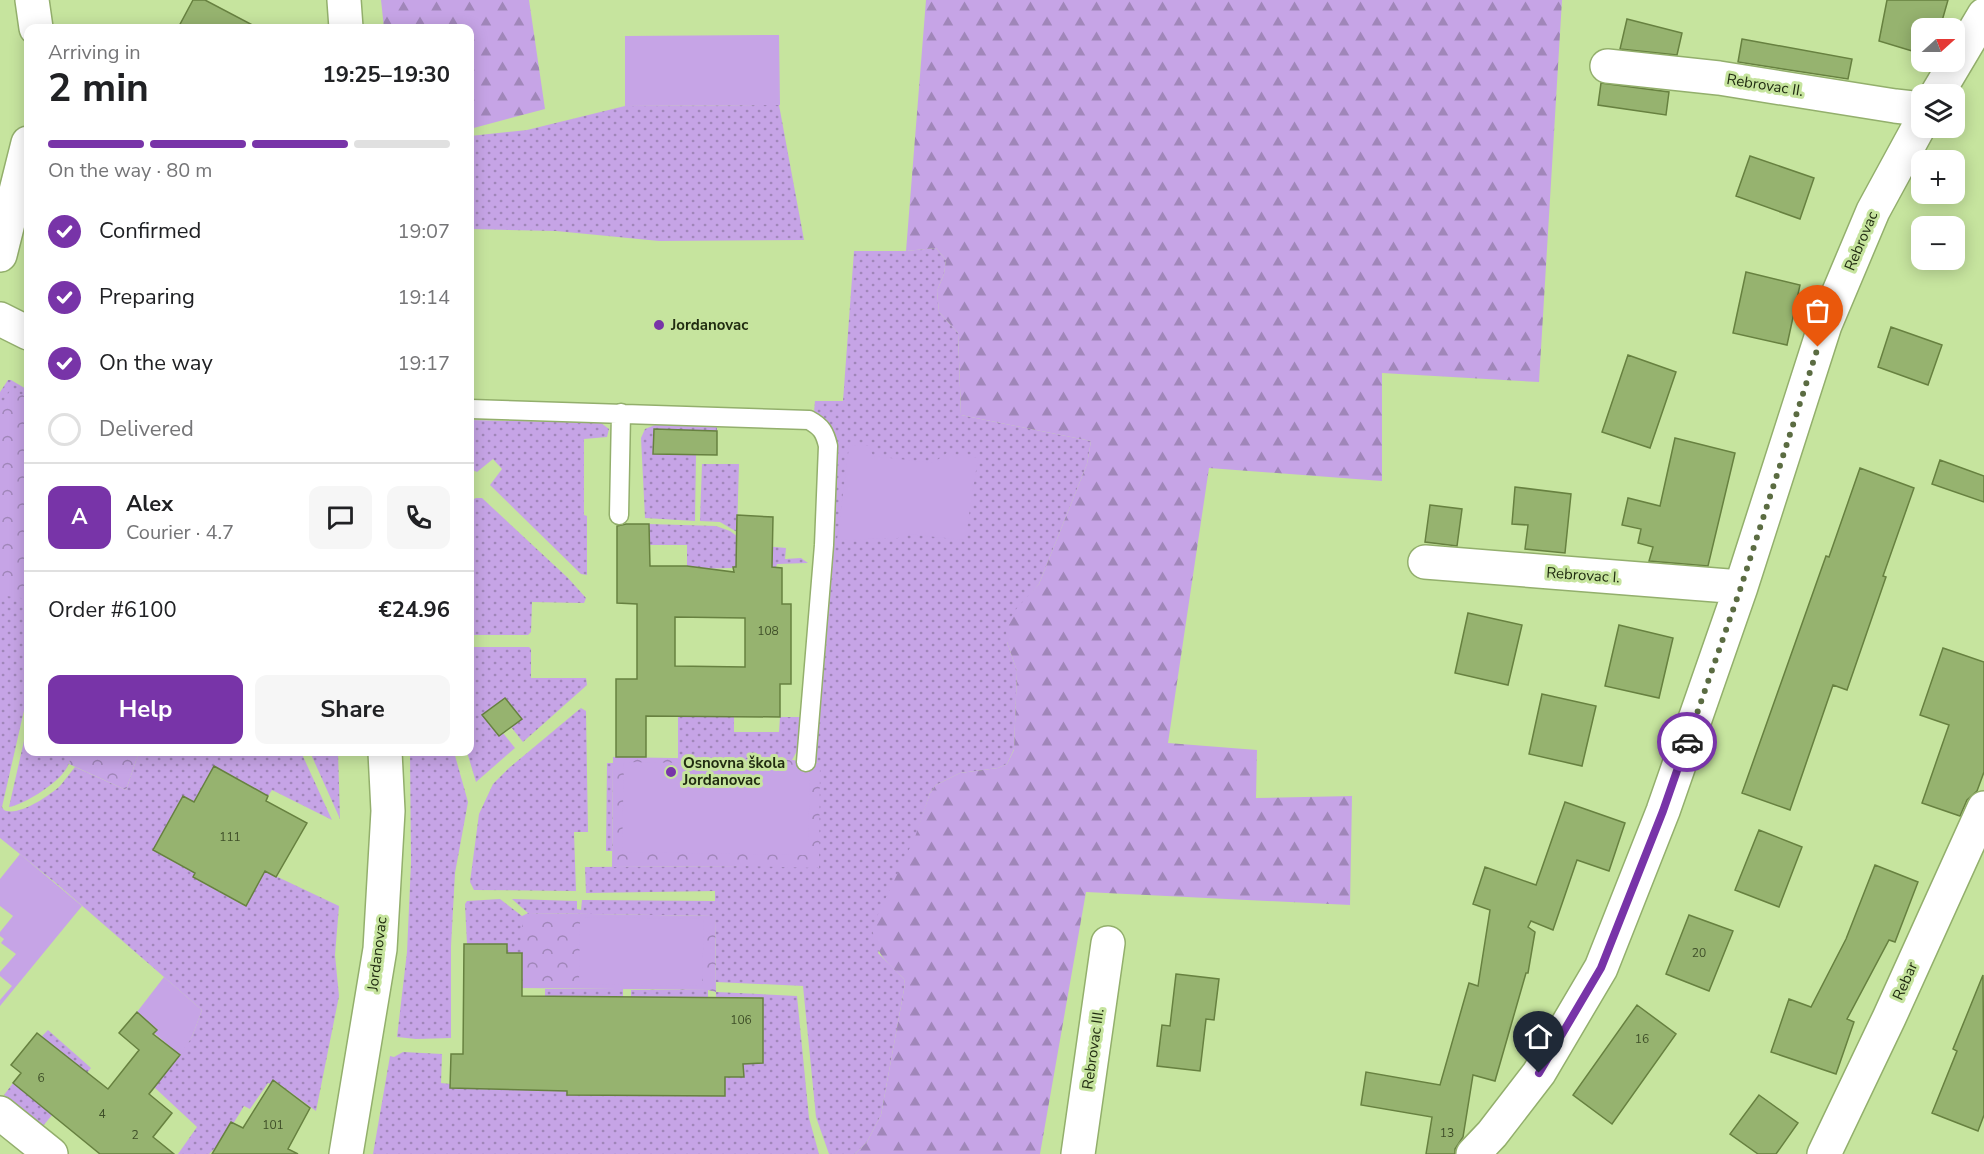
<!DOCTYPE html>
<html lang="en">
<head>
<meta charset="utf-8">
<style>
	body { margin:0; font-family:"Nunito Sans",sans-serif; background:#f6f6f6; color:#202124; height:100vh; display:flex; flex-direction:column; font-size:22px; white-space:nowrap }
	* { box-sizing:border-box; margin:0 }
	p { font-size:20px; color:#757577 }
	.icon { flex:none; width:33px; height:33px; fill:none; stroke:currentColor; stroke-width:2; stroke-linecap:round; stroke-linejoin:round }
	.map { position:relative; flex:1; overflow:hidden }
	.panel { position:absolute; left:24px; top:24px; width:450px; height:732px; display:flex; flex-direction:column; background:#fff; border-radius:12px; box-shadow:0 3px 15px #0003 }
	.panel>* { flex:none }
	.needle { width:39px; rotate:69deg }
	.tools { position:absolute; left:1911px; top:18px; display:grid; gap:12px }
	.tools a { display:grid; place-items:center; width:54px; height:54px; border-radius:12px; background:#fff; box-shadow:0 3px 15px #0003; font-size:30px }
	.pin { position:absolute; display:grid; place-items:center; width:51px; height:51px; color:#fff; margin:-62px -26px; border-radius:50% 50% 50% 0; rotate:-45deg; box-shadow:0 0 6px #0007 }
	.pin .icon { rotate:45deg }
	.courier { position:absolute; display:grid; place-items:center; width:60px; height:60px; margin:-30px; border:4px solid #7834a8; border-radius:50%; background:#fff; color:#222; box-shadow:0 2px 8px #0007 }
	.overview em { font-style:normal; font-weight:700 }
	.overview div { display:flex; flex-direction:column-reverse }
	.overview { display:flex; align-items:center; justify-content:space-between; height:102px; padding:0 24px }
	h1 { font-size:39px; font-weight:700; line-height:45px }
	.bar { display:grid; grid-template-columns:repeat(4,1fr); gap:9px 6px; align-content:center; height:72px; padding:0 24px }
	.bar i { height:8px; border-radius:4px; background:#e0e0e0 }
	.bar .current { background:#7834a8 }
	.bar p { grid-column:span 4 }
	.line { display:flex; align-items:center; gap:15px; padding:0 24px; border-top:2px solid #e0e0e0 }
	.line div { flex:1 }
	.round { display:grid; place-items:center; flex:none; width:63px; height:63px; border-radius:12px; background:#f6f6f6 }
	ol { padding:0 24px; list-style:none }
	li { display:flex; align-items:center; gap:18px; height:66px }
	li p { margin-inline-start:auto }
	li .icon { padding:6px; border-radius:50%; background:#7834a8; color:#fff; stroke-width:4 }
	li:last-child { color:#757577 }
	li i { width:33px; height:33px; border:3px solid #e0e0e0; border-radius:50% }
	.action { display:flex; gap:12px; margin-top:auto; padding:12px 24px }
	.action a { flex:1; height:69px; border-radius:12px; background:#7834a8; color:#fff; font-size:24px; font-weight:700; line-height:69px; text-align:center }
	.action a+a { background:#f6f6f6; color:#202124 }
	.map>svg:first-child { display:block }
	.grass { fill:url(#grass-dots) }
	.forest { fill:url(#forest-firs) }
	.park { fill:url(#park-crowns) }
	.garden { fill:#c6a4e6 }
	.building { fill:#96b36f; stroke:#678140; stroke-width:1.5; fill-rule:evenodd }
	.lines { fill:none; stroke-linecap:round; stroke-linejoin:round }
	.service-casing { stroke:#93af6c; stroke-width:21 }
	.minor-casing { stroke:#93af6c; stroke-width:36 }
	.secondary-casing { stroke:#93af6c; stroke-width:36 }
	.service { stroke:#fff; stroke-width:18 }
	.minor { stroke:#fff; stroke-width:33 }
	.secondary { stroke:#fff; stroke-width:33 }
	.done { stroke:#5b6c42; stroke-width:6; stroke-dasharray:0 10.8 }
	.route { stroke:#7834a8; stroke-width:8 }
	.poi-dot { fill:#7834a8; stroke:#c6e49e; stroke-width:2 }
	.labels { text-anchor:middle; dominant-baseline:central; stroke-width:6; stroke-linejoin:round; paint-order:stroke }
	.number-label { font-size:12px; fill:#3e4e28 }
	.street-label { font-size:15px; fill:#212c11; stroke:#c6e49e }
	.poi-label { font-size:15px; font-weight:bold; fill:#212c11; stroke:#c6e49e; text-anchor:start }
</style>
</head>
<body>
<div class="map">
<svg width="1984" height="1154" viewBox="0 0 1984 1154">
	<defs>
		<pattern id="grass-dots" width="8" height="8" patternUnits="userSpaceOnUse" patternTransform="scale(1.5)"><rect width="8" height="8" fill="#c6a4e6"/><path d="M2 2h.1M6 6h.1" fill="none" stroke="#a086b9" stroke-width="1.8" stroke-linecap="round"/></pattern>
		<pattern id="forest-firs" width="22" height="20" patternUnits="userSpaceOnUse" patternTransform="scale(1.5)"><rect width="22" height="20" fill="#c6a4e6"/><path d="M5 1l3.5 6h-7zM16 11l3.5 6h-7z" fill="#a086b9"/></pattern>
		<pattern id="park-crowns" width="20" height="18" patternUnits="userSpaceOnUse" patternTransform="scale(1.5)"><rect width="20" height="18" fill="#c6a4e6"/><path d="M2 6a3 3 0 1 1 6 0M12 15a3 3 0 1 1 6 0" fill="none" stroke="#a086b9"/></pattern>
	</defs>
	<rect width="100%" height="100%" fill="#c6e49e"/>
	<path class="grass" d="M779 105 804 240 659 241 556 231 470 229V136L527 130 625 106Z
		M936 248 946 260 944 274 937 291 939 312 958 333 961 415 1091 441 1087 464 1039 584 1030 595 1007 642 1017 671 1014 749 1007 764 998 768 960 773 936 785 930 793 878 953 904 979 905 984 881 1115 867 1142 855 1154H829L816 1117 803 986 716 982 715 916 528 913 512 899 577 901V909L581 910 582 900 715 901V891L586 893 585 867 744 866 820 763 813 762 838 445C835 429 828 419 814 412L815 401H843L854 251H906Z
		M8 380H11L28 390V693L2 807 4 810C18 817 49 796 60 786 65 780 70 773 75 767L126 790 139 752H301L332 820 272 790 268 796 215 766 194 802 154 850 189 870 200 852 205 855 193 877 245 906 265 871 339 906 335 955 339 996 316 1111 275 1081 271 1084 268 1083 250 1109 244 1106 233 1124 230 1123 216 1147 209 1154H178L197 1127 154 1087 192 1037 202 1010 57 884 0 838V392Z
		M470 420 601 423 609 429 607 437 584 439V515L587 516V575L581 574 490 485 502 469 493 459 477 472 470 469Z
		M660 423 717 424V431L654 430 653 454 696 455 695 521 645 518 641 438 645 429Z
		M702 464H739L737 532 720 522 700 521Z
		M476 498H482L568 578 586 598 584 603 532 602 531 632 528 635H470V501Z
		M649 524 716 526 730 531 742 540 754 545 786 548 785 559 801 558 808 563 777 564 776 567 690 569 687 566V545H650Z
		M470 647H529L531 649V678H586L587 685 523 742 511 727 521 718 505 698 483 715 499 736 503 733 515 748 476 782 467 752H470Z
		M581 708 586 711 588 832H574L576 891 474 890 470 882 479 814 493 784 509 768Z
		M678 716 734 717V732H779L780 717H800L797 751 792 760 678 758Z
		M28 723V752H62L72 755C70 759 69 765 66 769 59 782 24 805 9 807Z
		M310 752H338L340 819Z
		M410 752H454L468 802 455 873 451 946V1038L416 1039 397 1037 407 952 411 863Z
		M607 763H613L612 851H606Z
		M500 899 522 916V953H507L506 944H467L465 904 467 901Z
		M545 989H623V1005H592V996H550L549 1044 545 1032Z
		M631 990H708V1006L677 997H635L631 1045Z
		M716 992 797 996 809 1118 819 1154H373L390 1056 394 1057 403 1052 442 1054 441 1083 450 1084 451 1088 567 1091V1095L725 1096V1077H743V1064L763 1063V998L720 997 719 1044H716Z
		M48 1030 91 1068 43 1126 4 1095 13 1083 42 1106 50 1044 42 1036Z"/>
	<path class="forest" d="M381 0H529L545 109 470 129V28H384Z
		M926 0H1562L1539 382 1382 373V481L1209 468 1168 743 1257 750 1256 798 1352 796 1350 905 1086 892 1040 1154H855L867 1142 881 1115 905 984 904 979C885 960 876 955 872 927L915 837 930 793 936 785 960 773 998 768 1007 764 1014 750 1017 671 1007 642 1006 625 1017 608 1039 584 1087 464 1091 441 961 415 958 333 939 312 937 291 944 274 946 260 936 248 906 251Z"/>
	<path class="park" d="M11 389 28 398V599L0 595V407Z
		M62 752H139L126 790 69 764 71 755Z
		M613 757 792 760 820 763 819 868 744 866 612 867Z
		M528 913 715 916 716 992 708 990 522 988V916Z"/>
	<path class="garden" d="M779 35 780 105 625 106V36Z
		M854 445 869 446 873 456 933 463 947 453 978 458 965 540 907 534 898 538 837 540 849 447Z
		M624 762 810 765 808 855 622 852Z
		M20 854 82 906 0 1006V1000L12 986 0 976V972L16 954 1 943 4 939 0 936V932L13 916 0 906V879Z
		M580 917 704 919 702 986 579 984Z
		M164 977 202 1010 192 1037 180 1055 154 1033 157 1029 137 1012Z"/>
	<path class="building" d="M193 0H205L258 28H178Z
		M1887 0H1948L1940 28H1922V54L1879 41Z
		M1627 19 1682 33 1677 55 1620 49Z
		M1742 39 1852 59 1848 79 1738 62Z
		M1601 83 1669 92 1666 115 1598 105Z
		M1750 156 1814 178 1800 219 1736 196Z
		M1746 272 1800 285 1787 345 1733 333Z
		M1891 327 1942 345 1928 385 1878 367Z
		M1628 355 1676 372 1650 448 1602 432Z
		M654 429 717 431V455L653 454Z
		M1675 438 1735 453 1708 566 1649 561 1653 547 1638 543 1641 529 1622 525 1628 498 1660 506Z
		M1940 460 1984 476V502L1932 484Z
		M1860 468 1914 488 1883 576 1886 577 1847 690 1833 685 1790 810 1742 793 1826 556 1829 557Z
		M1515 487 1571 494 1565 553 1525 549 1528 525 1512 524Z
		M1430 505 1462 509 1457 546 1425 542Z
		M737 515 773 517 772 567 782 568V604H791V684H780V717L646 716V757H616V679H637V604L617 603V526L626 524H649L650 566H687L734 572 733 567H736ZM675 617 745 618V667L675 666Z
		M1468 613 1522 625 1508 685 1455 673Z
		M1619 625 1673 638 1659 698 1605 686Z
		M1943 648 1984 662V772L1977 791 1967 800 1960 816 1922 803 1949 725 1920 715Z
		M1542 694 1596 706 1582 766 1529 754Z
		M505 698 522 719 499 736 482 715Z
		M214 766 268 796 266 801 307 823 276 877 265 871 246 906 193 877 195 873 153 850 183 796 194 802Z
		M1565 802 1625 823 1609 871 1577 860 1553 930 1531 921 1528 927 1535 932 1528 973H1526L1495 1081 1473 1075 1463 1137 1455 1149V1154H1426L1432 1117 1361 1105 1366 1072 1440 1085 1469 983 1478 986 1490 910 1473 904 1485 867 1536 885Z
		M1759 830 1802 847 1779 907 1735 890Z
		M1875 865 1918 882 1895 942 1889 940 1847 1019 1854 1022 1836 1074 1771 1052 1789 999 1811 1007 1846 939Z
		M1689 915 1733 931 1709 991 1666 974Z
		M464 944H507V953H522V996L763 998V1063L743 1064 744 1077H725V1096L567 1095V1091L450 1088 451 1054H463Z
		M1176 974 1219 979 1214 1020 1206 1019 1200 1071 1157 1066 1162 1025 1170 1026Z
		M1983 975 1984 1115 1978 1131 1932 1113 1957 1051 1953 1049Z
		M1637 1005 1676 1034 1612 1124 1573 1095Z
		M137 1012 157 1030 153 1034 180 1055 149 1094 172 1113 153 1137 174 1154H100L13 1083 21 1073 11 1065 37 1033 108 1089 139 1050 119 1033Z
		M273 1080 310 1108 288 1149 298 1154H212L231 1122 243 1128Z
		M1759 1095 1798 1123 1776 1154H1758L1730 1134Z"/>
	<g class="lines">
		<g class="service-casing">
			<path id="service" d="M470 409 809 420C822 427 825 433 828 446L824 545 806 762
				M619 515 621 413"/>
		</g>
		<g class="minor-casing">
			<path id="minor" d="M32 0 36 28
				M1607 66 1719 78 1895 106 1922 109
				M1937 94 1984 15
				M0 255 28 143
				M0 319 28 333
				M1425 562 1741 587
				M0 1113 51 1154
				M1078 1154 1108 943
				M1473 1154 1492 1134 1539 1073 1601 968 1663 811 1741 587 1825 325 1873 211 1922 121
				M1824 1154 1889 1018 1984 808"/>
		</g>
		<g class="secondary-casing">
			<path id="secondary" d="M344 0 346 28
				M346 1154 380 949 388 811 385 752"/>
		</g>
		<use href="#service" class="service"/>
		<use href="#minor" class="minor"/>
		<use href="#secondary" class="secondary"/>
	</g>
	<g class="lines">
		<path class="done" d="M1687 742 1741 587 1818 347"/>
		<path class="route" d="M1539 1073 1601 968 1663 811 1687 742"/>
	</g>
	<g class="poi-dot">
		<circle cx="659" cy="325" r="6"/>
		<circle cx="671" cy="772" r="6"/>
	</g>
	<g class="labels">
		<g class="number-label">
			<text x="768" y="631">108</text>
			<text x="230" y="837">111</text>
			<text x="1699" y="953">20</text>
			<text x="741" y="1020">106</text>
			<text x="1642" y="1039">16</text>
			<text x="41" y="1078">6</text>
			<text x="102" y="1114">4</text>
			<text x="273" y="1125">101</text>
			<text x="1447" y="1133">13</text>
			<text x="135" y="1135">2</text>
		</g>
		<g class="street-label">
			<text transform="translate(1765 85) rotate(9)">Rebrovac II.</text>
			<text transform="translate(1861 241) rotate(-67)">Rebrovac</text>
			<text transform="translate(1583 575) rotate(4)">Rebrovac I.</text>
			<text transform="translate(377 954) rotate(-83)">Jordanovac</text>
			<text transform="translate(1905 981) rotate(-66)">Rebar</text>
			<text transform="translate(1093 1049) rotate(-82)">Rebrovac III.</text>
		</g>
		<g class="poi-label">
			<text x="671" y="325">Jordanovac</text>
			<text x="683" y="763">Osnovna škola<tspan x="683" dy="17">Jordanovac</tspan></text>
		</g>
	</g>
</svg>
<div class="tools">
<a><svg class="needle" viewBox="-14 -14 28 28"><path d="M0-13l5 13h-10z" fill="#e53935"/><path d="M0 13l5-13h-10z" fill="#757577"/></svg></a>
<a><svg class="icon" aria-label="layers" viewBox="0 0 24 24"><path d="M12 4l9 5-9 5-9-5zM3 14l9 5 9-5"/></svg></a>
<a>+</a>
<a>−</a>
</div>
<div class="pin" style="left:1818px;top:347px;background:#ea580c"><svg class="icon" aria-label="bag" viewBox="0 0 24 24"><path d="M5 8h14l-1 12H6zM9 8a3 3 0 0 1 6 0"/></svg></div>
<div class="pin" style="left:1539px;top:1073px;background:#1f2937"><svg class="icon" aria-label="home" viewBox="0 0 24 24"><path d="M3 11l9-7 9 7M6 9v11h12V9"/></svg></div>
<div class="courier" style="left:1687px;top:742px"><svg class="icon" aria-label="car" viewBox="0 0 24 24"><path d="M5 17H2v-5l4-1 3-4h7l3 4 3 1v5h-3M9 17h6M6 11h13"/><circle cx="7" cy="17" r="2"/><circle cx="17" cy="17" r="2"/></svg></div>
<section class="panel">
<div class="overview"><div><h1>2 min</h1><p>Arriving in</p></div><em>19:25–19:30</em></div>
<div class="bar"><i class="current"></i><i class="current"></i><i class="current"></i><i></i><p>On the way · 80 m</p></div>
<ol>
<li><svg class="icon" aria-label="check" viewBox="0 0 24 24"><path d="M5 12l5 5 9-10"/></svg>Confirmed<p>19:07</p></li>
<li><svg class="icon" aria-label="check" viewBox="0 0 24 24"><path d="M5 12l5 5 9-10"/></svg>Preparing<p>19:14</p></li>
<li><svg class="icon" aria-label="check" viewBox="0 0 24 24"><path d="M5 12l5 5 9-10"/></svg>On the way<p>19:17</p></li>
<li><i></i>Delivered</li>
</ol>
<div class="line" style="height:108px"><b class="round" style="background:#7834a8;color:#fff">A</b><div><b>Alex</b><p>Courier · 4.7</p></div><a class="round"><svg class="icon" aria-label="chat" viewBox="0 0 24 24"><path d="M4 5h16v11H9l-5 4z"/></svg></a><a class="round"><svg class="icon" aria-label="phone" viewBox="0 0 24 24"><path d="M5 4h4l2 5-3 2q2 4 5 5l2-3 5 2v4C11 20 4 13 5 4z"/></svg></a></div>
<div class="line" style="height:78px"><div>Order #6100</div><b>€24.96</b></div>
<div class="action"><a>Help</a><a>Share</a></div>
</section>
</div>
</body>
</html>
